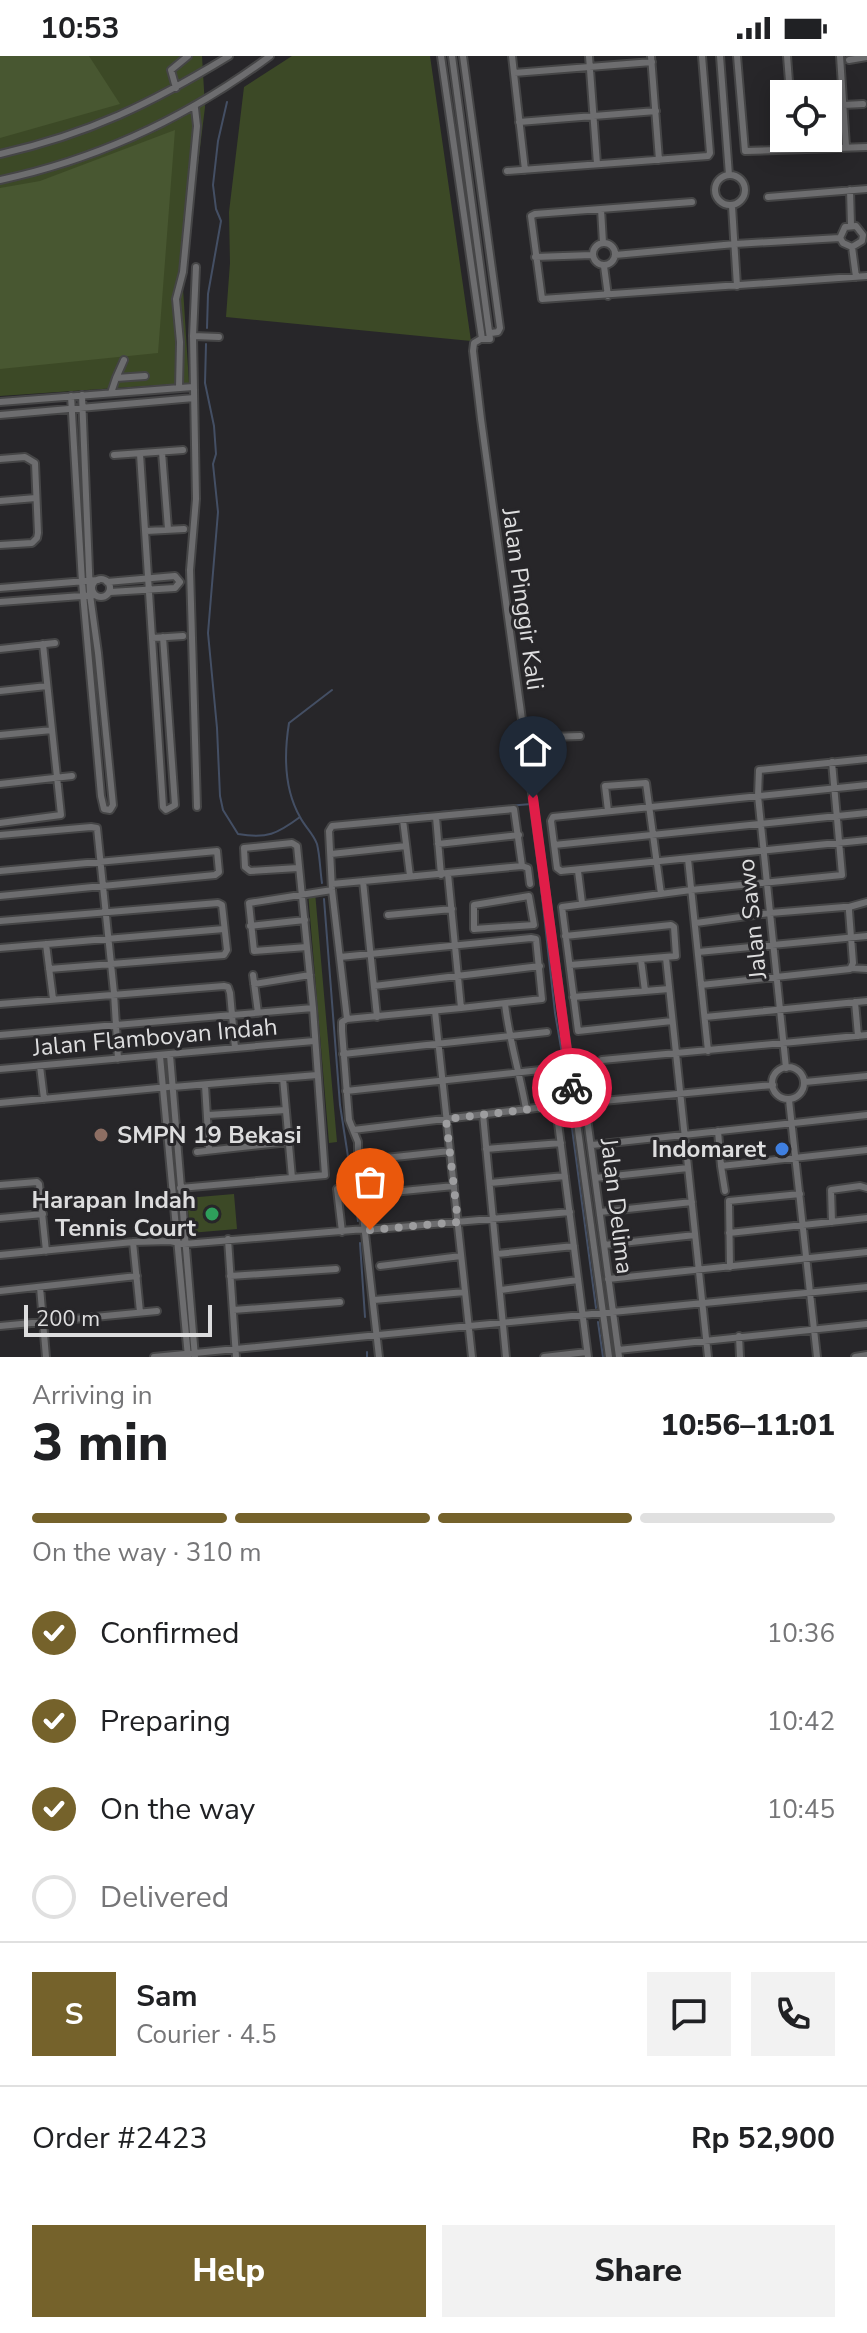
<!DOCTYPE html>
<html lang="en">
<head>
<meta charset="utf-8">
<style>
	body { margin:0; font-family:"Nunito Sans",sans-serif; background:#f2f2f2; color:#202124; height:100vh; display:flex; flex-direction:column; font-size:30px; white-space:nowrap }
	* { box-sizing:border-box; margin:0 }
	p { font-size:26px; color:#757577 }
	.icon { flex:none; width:44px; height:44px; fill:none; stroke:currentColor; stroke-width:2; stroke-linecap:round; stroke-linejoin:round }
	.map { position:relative; height:1301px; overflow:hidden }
	.panel { display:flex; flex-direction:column; background:#fff; flex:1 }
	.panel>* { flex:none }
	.buttons { position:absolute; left:770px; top:24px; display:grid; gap:16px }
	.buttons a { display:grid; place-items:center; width:72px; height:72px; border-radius:0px; background:#fff; box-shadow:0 4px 20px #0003; font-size:40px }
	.scale { position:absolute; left:24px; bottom:20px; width:188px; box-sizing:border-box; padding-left:8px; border:4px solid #ddddde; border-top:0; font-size:22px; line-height:28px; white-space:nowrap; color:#ddddde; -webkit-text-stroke:6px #272629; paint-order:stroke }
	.pin { position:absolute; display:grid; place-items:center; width:68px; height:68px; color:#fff; margin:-82px -34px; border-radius:50% 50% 50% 0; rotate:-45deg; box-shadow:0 0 8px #0007 }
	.pin .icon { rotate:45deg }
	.courier { position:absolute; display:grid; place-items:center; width:80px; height:80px; margin:-40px; border:6px solid #e11d48; border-radius:50%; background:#fff; color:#222; box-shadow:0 2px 10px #0007 }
	.headline em { font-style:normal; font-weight:800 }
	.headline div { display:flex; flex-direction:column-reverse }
	.headline { display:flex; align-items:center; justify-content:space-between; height:136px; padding:0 32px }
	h1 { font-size:52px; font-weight:800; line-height:60px }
	.bar { display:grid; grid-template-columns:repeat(4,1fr); gap:12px 8px; align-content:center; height:96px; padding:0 32px }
	.bar i { height:10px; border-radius:6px; background:#e0e0e0 }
	.bar .current { background:#75622b }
	.bar p { grid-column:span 4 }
	.line { display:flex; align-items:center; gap:20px; padding:0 32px; border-top:2px solid #e0e0e0 }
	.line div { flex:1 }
	.round { display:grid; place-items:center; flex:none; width:84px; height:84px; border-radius:0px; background:#f2f2f2 }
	ol { padding:0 32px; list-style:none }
	li { display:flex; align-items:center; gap:24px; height:88px }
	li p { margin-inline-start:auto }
	li .icon { padding:8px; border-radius:50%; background:#75622b; color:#fff; stroke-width:4 }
	li:last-child { color:#757577 }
	li i { width:44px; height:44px; border:4px solid #e0e0e0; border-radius:50% }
	.button { display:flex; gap:16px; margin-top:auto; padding:16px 32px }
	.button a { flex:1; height:92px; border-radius:0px; background:#75622b; color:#fff; font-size:32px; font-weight:800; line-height:92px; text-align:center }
	.button a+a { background:#f2f2f2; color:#202124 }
	.status { display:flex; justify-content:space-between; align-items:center; height:56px; padding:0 40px; background:#fff; direction:ltr }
	.status svg { height:22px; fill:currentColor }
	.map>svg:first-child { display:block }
	.green { fill:#3c4926 }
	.forest { fill:#485731 }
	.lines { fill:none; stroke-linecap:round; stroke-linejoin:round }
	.stream { stroke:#444f64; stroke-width:2 }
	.minor-casing { stroke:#454546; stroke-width:10 }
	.minor { stroke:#6d6d6f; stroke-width:6 }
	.done { stroke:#9d9d9f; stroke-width:8; stroke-dasharray:0 14.4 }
	.route { stroke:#e11d48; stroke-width:10 }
	.education-dot { fill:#8d6e63; stroke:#272629; stroke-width:3 }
	.shop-dot { fill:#3f7fe0; stroke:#272629; stroke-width:3 }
	.leisure-dot { fill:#2e9e5b; stroke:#272629; stroke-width:3 }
	.labels { text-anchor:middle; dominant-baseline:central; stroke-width:6; stroke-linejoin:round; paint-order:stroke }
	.street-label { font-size:24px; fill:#ddddde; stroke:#272629 }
	.poi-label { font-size:24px; font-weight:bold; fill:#ddddde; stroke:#272629; text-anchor:end }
</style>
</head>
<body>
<div class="status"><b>10:53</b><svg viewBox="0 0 49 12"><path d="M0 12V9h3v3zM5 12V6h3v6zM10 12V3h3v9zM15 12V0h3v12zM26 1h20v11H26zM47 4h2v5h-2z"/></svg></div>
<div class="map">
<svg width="867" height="1301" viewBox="0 0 867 1301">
	<rect width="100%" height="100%" fill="#272629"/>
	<path class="green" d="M0 0H202L205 51 183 232 189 327 0 340Z
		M292 0H430L471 285 226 261 230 207 229 156 244 31Z
		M308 836H315L337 1086 329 1087Z
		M234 1138 237 1173 190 1177 187 1142Z"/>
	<path class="forest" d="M0 0H89L120 48 0 82Z
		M175 74 158 297 0 313V132L40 125Z"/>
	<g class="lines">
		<path class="stream" d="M207 272 208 238 221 165 216 153 213 129 218 85 227 46
			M206 288 205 327 214 370 216 398 213 408 218 456 208 577 217 672 220 740 223 754 238 778C267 783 277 778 300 761
			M440 756 531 748
			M360 764 427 757
			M535 778 555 957 569 1038
			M322 827C320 814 320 800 317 788 313 777 305 771 300 761 284 733 284 698 289 667L332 634
			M324 843 340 1049 358 1165
			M570 1057 596 1252
			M360 1187 365 1261
			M598 1266 603 1301
			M367 1296V1301"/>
		<g class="minor-casing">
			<path id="minor" d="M441 0 482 283H490L452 0
				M463 0 500 272 498 276 491 277
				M512 0 525 114
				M589 0 597 108
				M651 0 659 104
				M720 0 729 119
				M737 0 745 95 867 91
				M787 0 790 38
				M840 0 846 90
				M849 4 867 1
				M514 17 652 6
				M176 32 171 14 188 0
				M828 41 842 40
				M843 49 863 48
				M519 66 656 55
				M0 98C89 78 152 47 229 0
				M507 115 708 100 710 97 702 0
				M715 134a15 15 0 1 1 30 0a15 15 0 1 1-30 0Z
				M0 124C100 103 188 61 270 0
				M850 134 851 169
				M768 141 867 133
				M692 146 535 158 531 160 542 243 867 220
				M732 150 737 230
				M601 153 603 187
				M593 198a11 11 0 1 1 22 0a11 11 0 1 1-22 0Z
				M852 191 856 221
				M615 199 735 188 840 182 843 187 852 191 862 185 863 179 856 170 845 171 840 182
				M535 201 592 199
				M604 210 608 240
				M196 211 193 280 196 443 190 514 197 751
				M193 280 219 281
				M479 284 474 287 473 295 481 363 609 1301
				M116 322 124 304
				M179 332 180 286 176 243 183 216 197 70 195 52
				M111 337 116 322 145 320
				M71 340 82 526 101 740 104 753 110 754 113 749 98 597 90 539 82 339
				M0 346 193 331
				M0 359 194 342
				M162 396 168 473
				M140 398 163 751 166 754 175 749 163 581
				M114 399 183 394
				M0 403 25 401 35 407 38 477 37 482 32 487 0 489
				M0 445 36 442
				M146 475 184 473
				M92 532a9 9 0 1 1 18 0a9 9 0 1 1-18 0Z
				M107 526 175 520 180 526 175 532 110 536
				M0 532 98 524
				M0 546 95 539
				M152 582 183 580
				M0 593 55 587
				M0 635 47 630
				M0 679 52 674
				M527 701 536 696 550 681 580 680
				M0 728 72 720
				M867 729 553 761 551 765 557 812 561 815 867 784
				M608 755 605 730 646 727 661 838
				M436 761 441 819
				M403 764 410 820
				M0 767 61 759 43 588
				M0 779 91 771 97 772 114 937 118 1003
				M438 788 519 779
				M554 789 867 757
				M331 798 406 790
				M688 803 708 995
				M522 810 528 812 530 828
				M0 815 217 795 219 816 215 819 0 840
				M578 815 582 847
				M363 825 377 961
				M332 828 522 810
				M529 840 534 869 474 873V849Z
				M849 851 867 846
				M388 859 452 853
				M0 865 218 847 222 849 227 894 224 899 49 913
				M696 867 770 857 844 851H849V855L853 907 850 913 701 929
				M250 870 305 864
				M565 880 671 869 674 871 676 900 570 909
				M46 888 53 943
				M307 891 254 895 249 847 332 834
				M0 892 224 873
				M698 896 867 880
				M340 901 531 882 536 883 542 943 461 952
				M666 902 708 1301
				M641 904 645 935
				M851 912 867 913
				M253 919 258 957
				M254 928 310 919
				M374 930 540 910
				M573 941 669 933
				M855 946 858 980
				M0 948 224 930 228 931 230 937 235 992
				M505 948C509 984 520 1018 526 1053
				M435 955 472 1301
				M705 961 867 945
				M347 963 461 952 448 818
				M672 965 578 975 562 851 691 834 842 819 832 706
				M0 979 313 952
				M343 998 547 976
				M170 999 195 1301
				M160 1000 188 1301
				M602 1004 867 979
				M40 1010 44 1043
				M772 1027a16 16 0 1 1 32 0a16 16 0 1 1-32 0Z
				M786 1012 758 740 759 714 867 703
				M0 1013 314 985
				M283 1022 292 1122
				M805 1026 867 1020
				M205 1029 209 1094
				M173 1031 317 1019
				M346 1035 550 1013
				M789 1044 817 1301
				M0 1047 168 1031
				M585 1047 619 1301
				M556 1051 588 1301
				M483 1058 506 1301
				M208 1059 286 1054
				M353 1074 561 1049 773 1029
				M718 1075 721 1110 867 1094
				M592 1089 867 1059
				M486 1093 561 1087
				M197 1096 289 1086
				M358 1105 450 1095
				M721 1110 725 1135
				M595 1122 688 1112
				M490 1127 565 1120
				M0 1129 37 1126 39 1128 46 1195
				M180 1132 325 1119 313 952 297 790 292 787 244 792 245 811 250 815 298 812
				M337 1133 342 1176
				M362 1139 454 1130
				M600 1156 692 1146
				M0 1162 43 1158
				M832 1166 831 1134 860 1130 867 1132
				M366 1174 570 1156
				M729 1177 867 1162
				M228 1183 236 1301
				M133 1186 140 1256
				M604 1189 695 1179
				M497 1198 574 1190
				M0 1199 133 1186 170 1185 184 1188 365 1173
				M380 1210 461 1200
				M730 1211 729 1145 800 1138
				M230 1220 336 1213
				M608 1223 867 1196
				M40 1231 46 1301
				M501 1234 578 1224
				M0 1235 137 1220
				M374 1244 465 1236
				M233 1254 340 1246
				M0 1270 157 1255
				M739 1280 740 1301
				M618 1294 867 1268
				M154 1301 867 1231
				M379 1301 358 1115V1086L349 1064 342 975V966L347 963 332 834 329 775 332 770 514 753 522 810
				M544 1301 587 1296
				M855 1301 867 1299"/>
		</g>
		<use href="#minor" class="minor"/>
	</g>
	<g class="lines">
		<path class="done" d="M370 1174 458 1166 446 1063 575 1048 572 1032"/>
		<path class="route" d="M533 742 572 1032"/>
	</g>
	<circle class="education-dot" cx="101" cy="1079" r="8"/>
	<circle class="shop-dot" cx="782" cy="1093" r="8"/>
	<circle class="leisure-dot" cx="212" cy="1158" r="8"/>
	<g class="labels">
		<g class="street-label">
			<text transform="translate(523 543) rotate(82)">Jalan Pinggir Kali</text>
			<text transform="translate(752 863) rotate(-96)">Jalan Sawo</text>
			<text transform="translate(155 981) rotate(-5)">Jalan Flamboyan Indah</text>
			<text transform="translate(617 1150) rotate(83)">Jalan Delima</text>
		</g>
		<g class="poi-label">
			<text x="117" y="1079" text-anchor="start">SMPN 19 Bekasi</text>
			<text x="766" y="1093">Indomaret</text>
			<text x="196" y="1144">Harapan Indah<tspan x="196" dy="28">Tennis Court</tspan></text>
		</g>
	</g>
</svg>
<div class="buttons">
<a><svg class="icon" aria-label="locate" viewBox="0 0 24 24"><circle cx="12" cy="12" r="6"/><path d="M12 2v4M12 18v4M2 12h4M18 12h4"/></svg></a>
</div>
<div class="scale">200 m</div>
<div class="pin" style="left:370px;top:1174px;background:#ea580c"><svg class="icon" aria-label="bag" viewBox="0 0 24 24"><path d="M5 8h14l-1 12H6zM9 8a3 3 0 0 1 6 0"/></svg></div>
<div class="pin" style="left:533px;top:742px;background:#1f2937"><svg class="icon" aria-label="home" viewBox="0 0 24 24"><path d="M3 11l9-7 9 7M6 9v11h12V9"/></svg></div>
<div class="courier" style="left:572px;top:1032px"><svg class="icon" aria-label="bike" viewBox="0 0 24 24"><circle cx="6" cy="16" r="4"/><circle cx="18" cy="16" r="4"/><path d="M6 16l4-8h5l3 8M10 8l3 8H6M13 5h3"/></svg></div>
</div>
<section class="panel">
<div class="headline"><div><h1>3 min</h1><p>Arriving in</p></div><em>10:56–11:01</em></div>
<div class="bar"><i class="current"></i><i class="current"></i><i class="current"></i><i></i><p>On the way · 310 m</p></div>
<ol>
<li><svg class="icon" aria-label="check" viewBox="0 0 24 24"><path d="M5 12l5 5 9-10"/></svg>Confirmed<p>10:36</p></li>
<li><svg class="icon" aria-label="check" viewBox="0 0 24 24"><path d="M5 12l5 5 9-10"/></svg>Preparing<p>10:42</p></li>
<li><svg class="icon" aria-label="check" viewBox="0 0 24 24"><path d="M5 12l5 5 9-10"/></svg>On the way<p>10:45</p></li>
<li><i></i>Delivered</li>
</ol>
<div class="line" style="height:144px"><b class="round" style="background:#75622b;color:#fff">S</b><div><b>Sam</b><p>Courier · 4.5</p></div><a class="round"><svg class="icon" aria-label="chat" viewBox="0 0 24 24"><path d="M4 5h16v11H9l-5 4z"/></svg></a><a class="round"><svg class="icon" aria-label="phone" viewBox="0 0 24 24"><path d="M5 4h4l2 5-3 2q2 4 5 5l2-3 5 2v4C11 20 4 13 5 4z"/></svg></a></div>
<div class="line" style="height:104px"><div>Order #2423</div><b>Rp 52,900</b></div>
<div class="button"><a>Help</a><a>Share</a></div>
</section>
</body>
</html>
